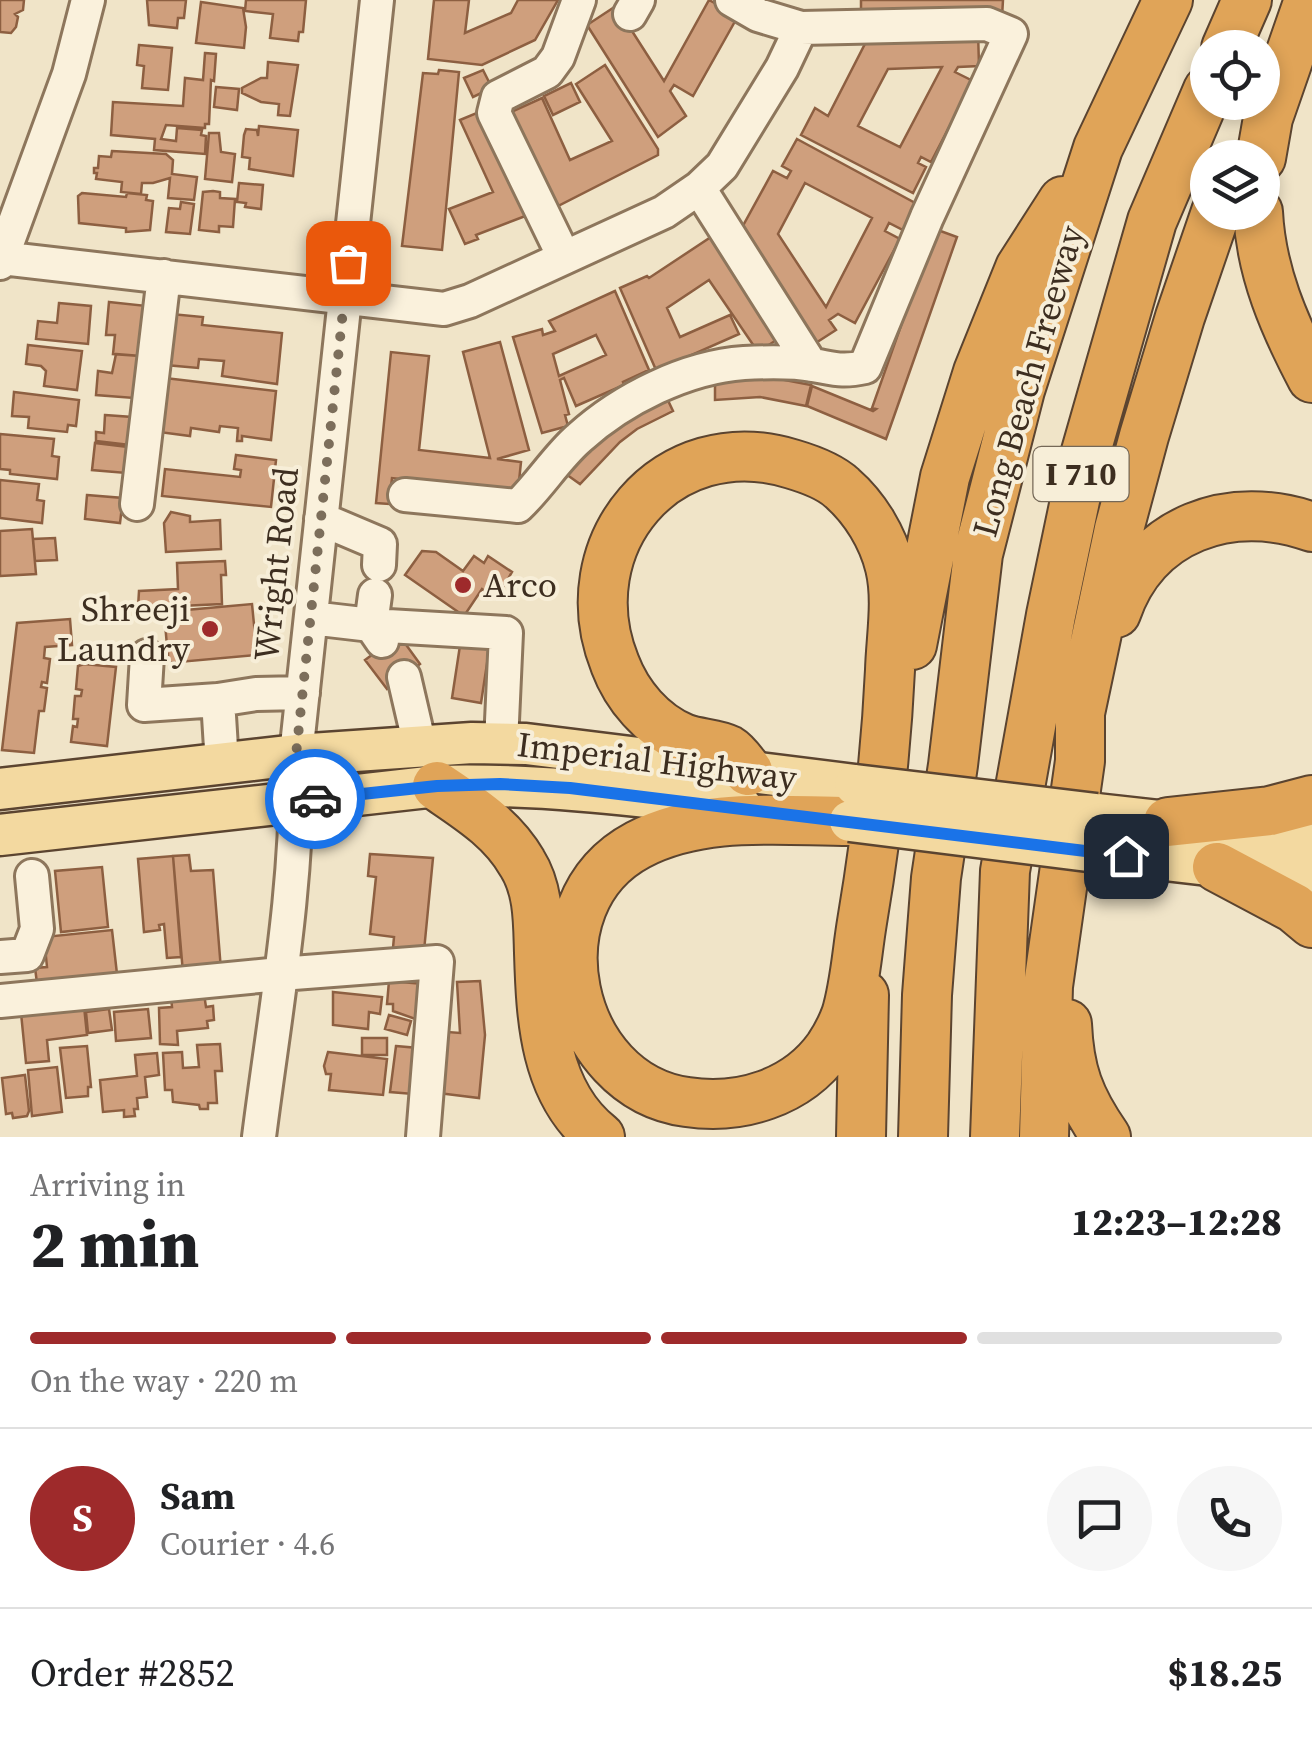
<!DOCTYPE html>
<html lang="en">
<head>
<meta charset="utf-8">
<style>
	body { margin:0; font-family:"Source Serif 4",serif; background:#f6f6f6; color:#202124; height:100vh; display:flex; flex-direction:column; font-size:38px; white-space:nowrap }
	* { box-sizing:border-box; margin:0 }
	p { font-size:32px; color:#757577 }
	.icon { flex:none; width:55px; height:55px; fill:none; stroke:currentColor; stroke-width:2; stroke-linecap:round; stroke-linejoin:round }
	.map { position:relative; height:1137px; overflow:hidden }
	.sheet { display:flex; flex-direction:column; background:#fff; flex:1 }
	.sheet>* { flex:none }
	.fabs { position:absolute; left:1190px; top:30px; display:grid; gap:20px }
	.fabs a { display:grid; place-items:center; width:90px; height:90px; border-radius:50%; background:#fff; box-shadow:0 5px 15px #0003; font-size:50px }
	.pin { position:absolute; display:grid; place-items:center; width:85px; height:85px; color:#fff; margin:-42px; border-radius:20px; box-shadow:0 5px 15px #0006 }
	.courier { position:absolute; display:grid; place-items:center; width:100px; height:100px; margin:-50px; border:8px solid #1a73e8; border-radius:50%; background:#fff; color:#222; box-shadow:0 2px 12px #0007 }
	.summary em { font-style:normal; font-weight:800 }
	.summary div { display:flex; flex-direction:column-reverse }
	.summary { display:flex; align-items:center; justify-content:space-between; height:170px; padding:0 30px }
	h1 { font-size:65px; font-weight:800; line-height:75px }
	.bar { display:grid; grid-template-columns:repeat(4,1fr); gap:15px 10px; align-content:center; height:120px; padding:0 30px }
	.bar i { height:12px; border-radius:8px; background:#e0e0e0 }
	.bar .on { background:#9e2a2b }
	.bar p { grid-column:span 4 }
	.line { display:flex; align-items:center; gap:25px; padding:0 30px; border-top:2px solid #e0e0e0 }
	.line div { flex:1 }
	.round { display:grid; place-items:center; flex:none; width:105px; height:105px; border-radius:52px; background:#f6f6f6 }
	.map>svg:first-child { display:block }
	.building { fill:#cf9f7d; stroke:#8d5f41; stroke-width:2.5; fill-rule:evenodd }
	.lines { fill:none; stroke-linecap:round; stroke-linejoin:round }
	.minor-casing { stroke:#8d765c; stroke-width:38 }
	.major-casing { stroke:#5b4430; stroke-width:45 }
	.highway-casing { stroke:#5b4430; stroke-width:52 }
	.minor { stroke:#faf1dc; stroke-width:32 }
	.major { stroke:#f3d9a0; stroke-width:40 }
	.highway { stroke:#e0a458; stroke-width:48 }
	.major-bridge-casing { stroke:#5b4430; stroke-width:45; stroke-linecap:butt }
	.major-bridge { stroke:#f3d9a0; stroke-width:40 }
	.done { stroke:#7c6e5b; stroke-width:10; stroke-dasharray:0 18 }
	.route { stroke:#1a73e8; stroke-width:12 }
	.poi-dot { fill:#9e2a2b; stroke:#f7eed8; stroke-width:4 }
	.labels { text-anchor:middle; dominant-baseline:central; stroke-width:8; stroke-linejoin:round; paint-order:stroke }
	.shield { fill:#f7eed8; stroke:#756857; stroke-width:2.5 }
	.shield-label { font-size:32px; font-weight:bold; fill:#3d2e20 }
	.street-label { font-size:35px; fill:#3d2e20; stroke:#f7eed8 }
	.poi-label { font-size:35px; fill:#3d2e20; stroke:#f7eed8; text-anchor:start }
</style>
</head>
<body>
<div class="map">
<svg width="1312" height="1137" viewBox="0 0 1312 1137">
	<rect width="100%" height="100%" fill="#f0e4c8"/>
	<path class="building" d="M0 0H24L23 10 15 14 18 17 16 27 11 33 0 32Z
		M147 0H186L184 18H178L177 28 149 25Z
		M246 0H306L303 32H299L298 41 270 38 273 14 245 11Z
		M434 0H469L465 33 511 13 518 0H558L535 40 482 65 428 59Z
		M709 0 738 16 693 96 674 85 670 91 686 116 658 137 587 25 616 6 664 81Z
		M861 0H1003L1002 17 861 16Z
		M201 2 243 8 246 27 244 48 196 43Z
		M978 31 979 66 958 67 955 72 973 81 931 162 921 157 918 163 926 167 913 193 801 135 815 108 828 116 868 38ZM942 67 900 147 858 126 888 69Z
		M139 45 172 48 168 90 142 88 144 66 137 65Z
		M205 53 216 54 214 81 211 80 209 124H205V128L166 125 161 139 176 141 177 128 202 130 201 135 206 136 205 154 154 150 155 139 111 135 113 102 183 106 185 78 203 80Z
		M268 62 298 65 290 116 278 115 279 104 261 102 242 93V88L261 78H267Z
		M605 65 658 149V155L556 207 511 112 542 98 570 160 612 141 576 84Z
		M439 70 459 72 442 250 402 246 423 73 438 74Z
		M483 70 492 88 473 97 464 78Z
		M571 83 580 102 553 115 544 96Z
		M216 87 239 89 237 110 214 107Z
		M479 112 528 215 476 235 478 239 465 244 449 209 493 192 460 120Z
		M259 126 298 130 293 176 249 169 250 158 242 157 244 135 246 129 257 130 258 136Z
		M209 133H219L221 152 235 154 232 182 205 179Z
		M797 139 917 204 903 230 889 223 885 231 900 239 855 323 838 314 829 320 836 330 811 346 739 233 773 171 787 178 791 171 782 166ZM805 183 872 218 826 307 778 234Z
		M112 151 166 154 173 160 172 174 197 177 194 200 168 198 170 178 153 183H142L141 194 121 192 122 182 96 179 97 173H94V168H98L99 156 111 157Z
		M239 183 263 185 261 209 245 207 246 203 237 202Z
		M213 191 220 192V198L235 199 233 227 219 226V232L199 230 203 192Z
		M82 193 126 197 127 193 147 195 146 200 153 201 150 230 126 232V228L79 223 78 196Z
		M181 202 194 204 190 234 166 232 169 208 180 209Z
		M935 229 957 237 886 439 807 406 812 386 873 411 876 409 872 408Z
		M717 233 787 333 758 352 709 280 667 308 680 337 730 315 739 334 689 356 693 364 660 379 620 288 647 276 649 278Z
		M615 291 649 370 623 382 624 385 576 406 564 378 560 380 569 414 565 415 568 426 542 433 513 337 542 329 543 335 555 331 549 321ZM596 335 606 355 559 376 553 354Z
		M109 302 147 306 145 330 141 329 139 356 113 354 115 335H106Z
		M59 303 91 306 88 344 36 339 38 321 57 323Z
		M171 314 203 317 202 325 282 333 277 384 222 376 224 361 199 359 198 368 166 365Z
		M500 342 529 450 497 459 521 462 518 491 392 478 389 504 376 503 391 352 429 356 419 450 490 458 463 352Z
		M28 345 82 351 77 390 44 386 46 371 41 366 26 364Z
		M116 354 140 356 134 398 96 395 98 371 112 373Z
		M769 377 811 385 806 406 760 397 715 400V378Z
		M165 378 276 391 271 440 242 436V441H237L238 428 220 426 219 432 191 428 190 436 159 432Z
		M14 392 79 400 76 426 68 425 67 432 28 428 29 417 12 416Z
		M664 392 673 411 637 429 620 442 580 484 563 472 635 407Z
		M105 415 132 417 130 445 96 441V432L104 433Z
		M0 434 54 439 52 456 59 457 57 479 10 474V470L0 469Z
		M95 443 128 447 126 473 92 470Z
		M236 455 276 460 271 507 162 496 165 469 240 477 241 470 234 469Z
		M0 480 39 484 37 500 44 501 42 523 0 518Z
		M87 495 123 498 120 523 85 519Z
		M171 512 190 516V522L220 520 221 549 166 552 164 523Z
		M32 529 36 574 0 576V531Z
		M55 538 57 560 35 561 33 539Z
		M422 551 436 552 463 571 474 556 484 563 488 556 512 572 496 599 482 589 464 616 405 575Z
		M225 561 226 575H221L222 604 138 608 139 591 178 589 177 563Z
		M252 604 257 655 168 663V654L163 655V646H167L164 612Z
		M70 619 72 645 45 647 44 658 50 659 47 683 42 682 41 687 47 688 44 711H39L34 753 2 750 17 623Z
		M399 635 420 664 387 689 365 660Z
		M461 639 490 644 481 703 452 698Z
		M84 664 116 667 107 746 71 742 73 726 77 727 78 719H73L75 696H81L82 690 76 689 78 666Z
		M370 854 433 858 424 951 393 948 394 937 370 934 376 877 368 876Z
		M189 855 191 871 213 870 221 970 183 973 173 856Z
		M173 856 181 957 167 958 164 924 159 925 160 930 144 932 138 859Z
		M102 867 108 927 61 932 55 871Z
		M112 930 117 974 37 983 35 968 47 967 44 937Z
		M389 981 424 984 421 1021 393 1011V1004H387Z
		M480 981 485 1035 479 1098 438 1093 444 1079 448 1032 460 1033 457 982Z
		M333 992 382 997 380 1014 369 1012 368 1029 333 1025Z
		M204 994 206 1007 213 1006 214 1020 207 1021 208 1028 177 1031 178 1045 160 1044 159 1008 172 1007 171 997Z
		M84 1006 87 1035 47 1040 49 1061 26 1063 21 1013Z
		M109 1009 112 1030 88 1033 86 1012Z
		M148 1009 151 1038 116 1041 114 1012Z
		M389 1015 411 1021 407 1035 385 1029Z
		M362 1038H387V1055H362Z
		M220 1044 222 1071H215L217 1103H208V1109H200L199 1105 173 1102 172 1090H165L163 1053 182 1052 183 1068 199 1067 197 1045Z
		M87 1046 91 1087H88V1096L66 1098 60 1048Z
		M396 1046 418 1048 413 1094 390 1092Z
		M328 1052 387 1059 383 1095 329 1090 331 1074H326L324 1066Z
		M157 1053 159 1075 145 1077 147 1097 137 1098 138 1109H134L135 1116 124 1117V1110L103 1112 100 1080 137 1076 135 1055Z
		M57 1067 62 1112 32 1116 28 1070Z
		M25 1075 29 1111 27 1116 13 1118 12 1113 6 1114 2 1078Z"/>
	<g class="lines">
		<g class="minor-casing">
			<path id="minor" d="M630 14 638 0
				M699 188 811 365
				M564 257 494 113 498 97 547 72 558 57 579 0
				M0 258 444 309 470 301 664 212 699 188 722 166 782 68 801 28
				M0 263 69 74 88 0
				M405 495 518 506C540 485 557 457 579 438 622 399 686 367 744 363 766 362 792 361 813 365 836 369 842 372 865 367L927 217 1011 34 987 24 801 28 758 15 732 0
				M137 504 164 276
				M321 519 380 544 379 565
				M375 595 371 625 506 633 501 743
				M311 618 371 625 382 641
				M147 656 144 705 218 700 222 764
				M404 677 420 746
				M218 700 256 694 303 693
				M0 957 27 955 37 929 32 876
				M0 1001 280 974 437 962 423 1137
				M259 1137C275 1011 299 882 296 755L377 0"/>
		</g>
		<g class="major-casing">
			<path id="major" d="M0 789 296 755 472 743 526 744 855 785
				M1096 814 1312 838
				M0 835 437 786C540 783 640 796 742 808
				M1096 852 1312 877"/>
		</g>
		<g class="highway-casing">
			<path id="highway" d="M1226 48 1247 0
				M1261 158 1268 118 1309 0
				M1258 212C1261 272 1284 325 1312 378
				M1116 613C1145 528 1231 498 1312 527
				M912 645 945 477 978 372 1020 268 1063 201
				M748 771C743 765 736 754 729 750 716 743 697 744 683 738 652 725 627 696 615 664 567 545 667 425 792 464 809 469 829 476 842 488 865 508 883 538 890 567 898 600 891 637 890 670 886 755 876 839 862 922 857 952 855 986 846 1015 842 1026 835 1039 829 1048 797 1093 740 1110 687 1102 567 1086 527 904 638 845 703 811 779 821 850 821
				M437 786C469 808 502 828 522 863 539 890 538 922 539 953 541 1018 544 1093 600 1137
				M1168 822 1270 811 1312 800
				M1217 867 1294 908 1312 923
				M1067 1024C1069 1071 1079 1098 1106 1137
				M861 1137 864 995
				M923 1137 927 995 936 878 953 765 978 554 1020 390 1098 148 1168 0
				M995 1137 1005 871 1051 615 1083 462 1152 221 1208 90
				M1044 1137 1048 986 1080 761V713L1119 529 1144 436 1180 317 1216 212"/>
		</g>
		<use href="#minor" class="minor"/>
		<use href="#major" class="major"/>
		<use href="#highway" class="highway"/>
		<g class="major-bridge-casing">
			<path id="major-bridge" d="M855 785 1096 814
				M850 821 1096 852"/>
		</g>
		<use href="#major-bridge" class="major-bridge"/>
	</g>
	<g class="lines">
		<path class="done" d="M315 799 297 802 296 755 348 263"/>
		<path class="route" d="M315 799 437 786 500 784 570 788 1126 856"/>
	</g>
	<g class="poi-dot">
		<circle cx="463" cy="585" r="10"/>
		<circle cx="210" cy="629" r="10"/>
	</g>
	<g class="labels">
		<rect class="shield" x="1033.5" y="447" width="95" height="54" rx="8"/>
		<g class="shield-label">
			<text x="1081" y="474">I 710</text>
		</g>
		<g class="street-label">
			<text transform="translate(1028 381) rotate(-74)">Long Beach Freeway</text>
			<text transform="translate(276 564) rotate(-84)">Wright Road</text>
			<text transform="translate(657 761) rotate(7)">Imperial Highway</text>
		</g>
		<g class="poi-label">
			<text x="483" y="585">Arco</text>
			<text x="190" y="609" text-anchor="end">Shreeji<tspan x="190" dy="40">Laundry</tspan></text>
		</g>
	</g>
</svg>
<div class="fabs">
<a><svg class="icon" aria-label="locate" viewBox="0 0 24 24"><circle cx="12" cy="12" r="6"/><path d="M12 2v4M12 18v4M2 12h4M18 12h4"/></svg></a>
<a><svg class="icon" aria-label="layers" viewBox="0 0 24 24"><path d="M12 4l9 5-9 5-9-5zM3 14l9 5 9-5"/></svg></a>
</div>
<div class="pin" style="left:348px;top:263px;background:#ea580c"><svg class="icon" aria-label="bag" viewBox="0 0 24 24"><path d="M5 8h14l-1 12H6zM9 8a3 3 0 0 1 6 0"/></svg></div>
<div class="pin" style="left:1126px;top:856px;background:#1f2937"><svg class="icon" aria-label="home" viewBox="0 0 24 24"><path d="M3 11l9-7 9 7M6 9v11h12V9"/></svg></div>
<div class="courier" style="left:315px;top:799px"><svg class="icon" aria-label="car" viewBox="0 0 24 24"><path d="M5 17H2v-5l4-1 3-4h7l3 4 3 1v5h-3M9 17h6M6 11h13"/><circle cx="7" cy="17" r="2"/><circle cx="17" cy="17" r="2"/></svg></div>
</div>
<section class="sheet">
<div class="summary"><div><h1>2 min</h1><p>Arriving in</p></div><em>12:23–12:28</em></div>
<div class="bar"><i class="on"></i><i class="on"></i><i class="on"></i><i></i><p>On the way · 220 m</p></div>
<div class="line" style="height:180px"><b class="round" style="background:#9e2a2b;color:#fff">S</b><div><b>Sam</b><p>Courier · 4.6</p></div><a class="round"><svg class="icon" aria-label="chat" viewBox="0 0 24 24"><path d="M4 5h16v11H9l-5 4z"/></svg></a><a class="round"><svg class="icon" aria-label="phone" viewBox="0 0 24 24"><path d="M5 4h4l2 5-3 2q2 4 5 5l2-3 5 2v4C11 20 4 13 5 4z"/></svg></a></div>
<div class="line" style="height:130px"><div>Order #2852</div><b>$18.25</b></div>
</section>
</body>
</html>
